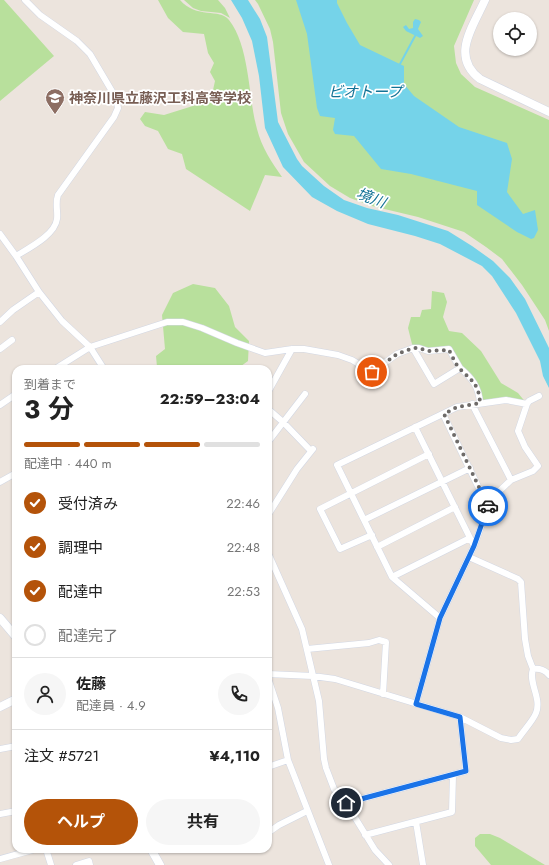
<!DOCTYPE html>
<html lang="ja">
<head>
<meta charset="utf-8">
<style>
	body { margin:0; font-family:Jost,"Noto Sans JP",sans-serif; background:#f6f6f6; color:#222; height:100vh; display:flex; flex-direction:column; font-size:15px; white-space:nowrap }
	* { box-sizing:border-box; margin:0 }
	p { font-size:13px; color:#767676 }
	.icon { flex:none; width:22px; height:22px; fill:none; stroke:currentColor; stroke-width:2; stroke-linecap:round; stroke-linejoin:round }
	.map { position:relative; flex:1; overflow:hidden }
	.side { position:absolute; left:12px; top:365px; width:260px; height:488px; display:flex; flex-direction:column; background:#fff; border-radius:12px; box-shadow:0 1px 3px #0004 }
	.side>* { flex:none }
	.controls { position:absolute; left:493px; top:12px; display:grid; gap:8px }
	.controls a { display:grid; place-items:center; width:44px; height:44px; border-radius:50%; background:#fff; box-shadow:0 1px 3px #0004; font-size:20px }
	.pin { position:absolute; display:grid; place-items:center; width:34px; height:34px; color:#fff; margin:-17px; border:2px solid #fff; border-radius:50%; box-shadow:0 1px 4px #0007 }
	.courier { position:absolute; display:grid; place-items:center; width:40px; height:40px; margin:-20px; border:3px solid #1a73e8; border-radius:50%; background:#fff; color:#222; box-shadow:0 1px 5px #0007 }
	.headline em { font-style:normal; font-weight:700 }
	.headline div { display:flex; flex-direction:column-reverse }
	.headline { display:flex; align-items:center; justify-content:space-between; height:68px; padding:0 12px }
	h1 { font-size:26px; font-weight:700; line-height:30px }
	.bar { display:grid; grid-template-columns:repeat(4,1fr); gap:6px 4px; align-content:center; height:48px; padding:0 12px }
	.bar i { height:5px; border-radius:3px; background:#e0e0e0 }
	.bar .current { background:#b45309 }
	.bar p { grid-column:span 4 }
	.line { display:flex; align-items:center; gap:10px; padding:0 12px; border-top:1px solid #e0e0e0 }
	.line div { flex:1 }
	.round { display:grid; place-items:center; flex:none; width:42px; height:42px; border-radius:21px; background:#f6f6f6 }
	ol { padding:0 12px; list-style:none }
	li { display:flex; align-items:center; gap:12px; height:44px }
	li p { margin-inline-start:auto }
	li .icon { padding:4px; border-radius:50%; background:#b45309; color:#fff; stroke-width:4 }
	li:last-child { color:#767676 }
	li i { width:22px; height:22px; border:2px solid #e0e0e0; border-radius:50% }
	.cta { display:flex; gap:8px; margin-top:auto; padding:8px 12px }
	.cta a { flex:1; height:46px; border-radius:24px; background:#b45309; color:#fff; font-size:16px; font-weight:700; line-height:46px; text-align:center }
	.cta a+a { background:#f6f6f6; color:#222 }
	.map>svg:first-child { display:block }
	.green { fill:#b8e09c }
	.water { fill:#75d3e9 }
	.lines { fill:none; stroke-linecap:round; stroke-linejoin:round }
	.stream { stroke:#75d3e9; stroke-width:2 }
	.minor-casing { stroke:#d2d7e3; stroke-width:7 }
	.tertiary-casing { stroke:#d2d7e3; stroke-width:9 }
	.minor { stroke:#fff; stroke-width:6 }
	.tertiary { stroke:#fff; stroke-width:8 }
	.done { stroke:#6e6b69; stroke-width:4; stroke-dasharray:0 7.2 }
	.route { stroke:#1a73e8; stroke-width:5 }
	.labels { text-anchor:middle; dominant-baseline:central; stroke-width:3.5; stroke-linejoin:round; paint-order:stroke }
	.education-label { font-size:14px; font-weight:bold; fill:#785e54; stroke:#fff; text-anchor:start }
	.water-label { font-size:15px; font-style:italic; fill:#137396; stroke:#fff }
</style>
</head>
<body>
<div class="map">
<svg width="549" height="865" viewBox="0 0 549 865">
	<rect width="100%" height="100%" fill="#ece4dd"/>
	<path class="green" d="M0 0H4L54 56 0 101Z
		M158 0H180C196 19 220 8 229 20 250 47 248 96 257 129 261 146 272 163 282 177L265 175 250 211 186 169 182 154 168 149 158 131 145 126 140 119 145 112 164 115 196 105 199 99 213 90 215 81 210 72 214 63 208 53 204 34 183 32 168 18Z
		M184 0H218L225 8 230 18 221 13 201 11 193 8Z
		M255 0H474L454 46 456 63 461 74 475 87 549 120V331L545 320 522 285 502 259 486 247 464 232 418 217 372 206 350 198 330 186 304 162 288 134 281 113 273 42 270 29 258 4Z
		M193 284 215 288 229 306 235 327 249 341 248 361 237 369H159L157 367 156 356 165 349 162 315 173 293Z
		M432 291 444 293 447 302 443 317 449 331 462 333 481 351 501 383 518 393 527 404 506 400 480 403V393L449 350 413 348 408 328 411 317H420L422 310 431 309Z
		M480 834H490L500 838 545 865H491L475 846V838Z"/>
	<path class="water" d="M231 0H248L260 19 267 37 278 122 297 159 302 166 324 186 344 200 367 208 398 215 448 231 472 246 493 261 510 278 525 299 549 348V388L543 376 540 361 516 313 492 276 482 266 440 244 415 236 368 224 337 211 312 197 283 167 265 128 259 76 252 41 242 18Z
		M296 0H337V3L347 23 360 45 404 66V84L414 96 459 127 507 143 512 159 507 192 523 214 535 210 538 230 534 238 531 239 517 232 477 205V191L411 174 381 169 354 136 335 134 333 130 335 118 320 116 317 108 307 34Z
		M415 19 419 20 421 22 418 29 423 36 420 38 406 31 403 27 406 25 409 29 413 28V22Z"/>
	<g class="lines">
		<path class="stream" d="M400 64 415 36"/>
		<g class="minor-casing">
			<path id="minor" d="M0 234 16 256 39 292 62 321 90 347 104 369
				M16 256C29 248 55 235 57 219 58 211 55 203 58 195L114 117 118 108 116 98 90 54 77 41 40 15 25 0
				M0 322 13 310 39 292
				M413 348H419L428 351 449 349 460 368
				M0 349 12 340
				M55 369 90 347 167 322H183L202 328 237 343 265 353 292 349H304L338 355 352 360 372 372 397 354 413 348 434 384 460 368C472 378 479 387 480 403
				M268 392 292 349
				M0 405 16 394
				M268 409 283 422 311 451
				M443 414 488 507
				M415 427 474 546
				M268 442 305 394
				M511 480 533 471 538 466 525 447 518 431 527 404
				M0 482 16 473
				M268 515 297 469 313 449
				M364 520 470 468
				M372 535 340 549 320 509 429 454
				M377 547 455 507
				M268 553 302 629 319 701 324 759 326 768 334 789 346 803 375 850 389 865
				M469 557 518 579 521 582 525 639 528 656 533 669
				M392 577 470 538
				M440 618 392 577 337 465 457 407 506 400 527 404 529 401 539 396
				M307 649 369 643 379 640 386 642 383 694
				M268 674 313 676 335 679 460 717 501 738 511 740 518 739C523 731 533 721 536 713 542 698 528 683 533 669 540 668 545 670 549 675
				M268 678 278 708 288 760 329 865
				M416 704 440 618 474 546 491 499 511 480 472 404
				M0 749 16 746
				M268 767 288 760
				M346 803 466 771 460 717
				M0 814 16 811
				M416 822 423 865
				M269 832 279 825 307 811
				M365 835 452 812 453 775
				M46 849 51 865
				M0 859 36 849
				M76 865 89 861 90 865"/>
		</g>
		<g class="tertiary-casing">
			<path id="tertiary" d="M485 0C473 27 450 56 480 79L549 112
				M0 618 16 637
				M0 707 16 699
				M151 849 160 865"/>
		</g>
		<use href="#minor" class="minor"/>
		<use href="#tertiary" class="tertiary"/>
	</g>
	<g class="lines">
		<path class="done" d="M372 372 397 354 413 348H419L428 351 449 350C452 355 455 364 460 369 472 381 479 384 480 403L457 407 444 414 488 506"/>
		<path class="route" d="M346 803 466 771 460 717 416 704 440 618 474 546 488 506"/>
	</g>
	<defs>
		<g id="school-pin" transform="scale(1)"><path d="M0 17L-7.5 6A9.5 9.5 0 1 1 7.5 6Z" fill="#8d6e63" stroke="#fff"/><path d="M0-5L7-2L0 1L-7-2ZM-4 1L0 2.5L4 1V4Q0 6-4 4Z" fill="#fff"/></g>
	</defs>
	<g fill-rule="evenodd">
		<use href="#school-pin" x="55" y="98"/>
	</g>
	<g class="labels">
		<g class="education-label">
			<text x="69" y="98">神奈川県立藤沢工科高等学校</text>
		</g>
		<g class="water-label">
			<text x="365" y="92">ビオトープ</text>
			<text transform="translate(371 198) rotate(21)">境川</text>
		</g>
	</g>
</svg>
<div class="controls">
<a><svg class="icon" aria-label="locate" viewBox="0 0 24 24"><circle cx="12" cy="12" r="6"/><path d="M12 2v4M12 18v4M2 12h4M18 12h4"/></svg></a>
</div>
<div class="pin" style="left:372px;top:372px;background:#ea580c"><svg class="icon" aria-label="bag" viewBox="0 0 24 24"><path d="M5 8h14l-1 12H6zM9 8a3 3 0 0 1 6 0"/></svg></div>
<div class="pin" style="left:346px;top:803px;background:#1f2937"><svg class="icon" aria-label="home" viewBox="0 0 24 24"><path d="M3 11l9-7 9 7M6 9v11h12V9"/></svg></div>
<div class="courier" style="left:488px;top:506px"><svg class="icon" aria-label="car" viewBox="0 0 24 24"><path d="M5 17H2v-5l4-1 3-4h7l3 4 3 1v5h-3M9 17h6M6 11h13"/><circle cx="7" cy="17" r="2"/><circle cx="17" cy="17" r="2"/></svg></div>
<section class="side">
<div class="headline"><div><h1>3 分</h1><p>到着まで</p></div><em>22:59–23:04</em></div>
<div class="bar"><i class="current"></i><i class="current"></i><i class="current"></i><i></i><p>配達中 · 440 m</p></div>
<ol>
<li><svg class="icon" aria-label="check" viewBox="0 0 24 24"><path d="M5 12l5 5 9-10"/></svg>受付済み<p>22:46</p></li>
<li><svg class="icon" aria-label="check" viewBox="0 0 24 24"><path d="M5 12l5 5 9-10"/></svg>調理中<p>22:48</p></li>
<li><svg class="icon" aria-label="check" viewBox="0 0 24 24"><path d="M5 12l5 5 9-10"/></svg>配達中<p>22:53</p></li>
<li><i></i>配達完了</li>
</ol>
<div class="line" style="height:72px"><a class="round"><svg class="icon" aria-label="person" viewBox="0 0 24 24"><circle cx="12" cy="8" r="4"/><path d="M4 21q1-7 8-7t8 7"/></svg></a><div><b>佐藤</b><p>配達員 · 4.9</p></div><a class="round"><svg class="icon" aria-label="phone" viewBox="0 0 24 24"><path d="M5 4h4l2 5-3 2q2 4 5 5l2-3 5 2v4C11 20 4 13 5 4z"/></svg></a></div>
<div class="line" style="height:52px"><div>注文 #5721</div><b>¥4,110</b></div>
<div class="cta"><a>ヘルプ</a><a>共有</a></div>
</section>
</div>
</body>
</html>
